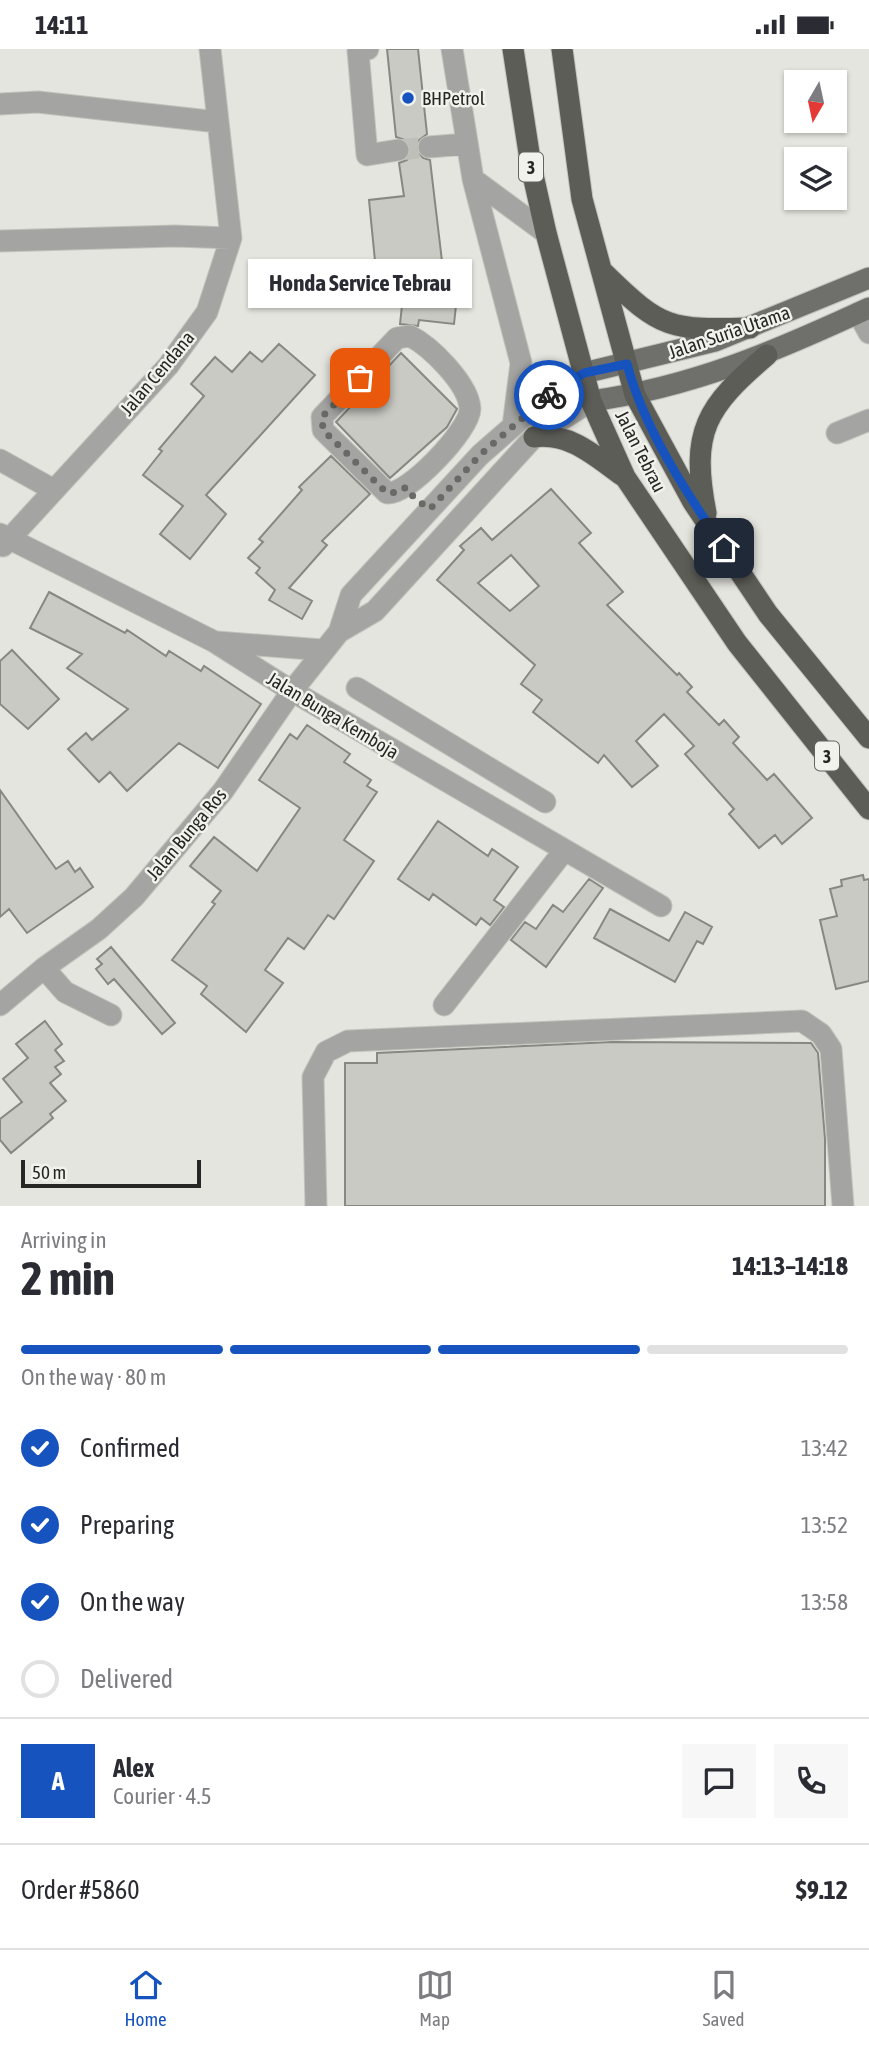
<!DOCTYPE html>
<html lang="en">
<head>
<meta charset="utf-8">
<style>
	body { margin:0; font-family:"Asap Condensed",sans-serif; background:#f7f7f7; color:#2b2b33; height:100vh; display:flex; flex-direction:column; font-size:26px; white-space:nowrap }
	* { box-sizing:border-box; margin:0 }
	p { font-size:23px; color:#7c7c81 }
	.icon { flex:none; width:38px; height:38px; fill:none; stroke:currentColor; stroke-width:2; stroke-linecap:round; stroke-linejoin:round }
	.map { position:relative; height:1157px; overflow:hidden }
	.side { display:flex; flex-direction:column; background:#fff; flex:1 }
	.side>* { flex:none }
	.needle { width:46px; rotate:189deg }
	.fabs { position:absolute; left:784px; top:21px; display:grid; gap:14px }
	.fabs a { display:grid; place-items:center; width:63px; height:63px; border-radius:0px; background:#fff; box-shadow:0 2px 5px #0004; font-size:35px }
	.scale { position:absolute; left:21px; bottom:18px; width:180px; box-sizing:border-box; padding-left:7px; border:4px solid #262724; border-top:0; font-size:19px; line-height:24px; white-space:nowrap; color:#262724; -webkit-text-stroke:5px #f2f2ec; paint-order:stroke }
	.pin { position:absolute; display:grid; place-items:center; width:60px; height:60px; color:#fff; margin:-30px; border-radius:14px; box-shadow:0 4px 10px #0006 }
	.courier { position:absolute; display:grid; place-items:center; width:70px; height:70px; margin:-35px; border:5px solid #1753bf; border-radius:50%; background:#fff; color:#222; box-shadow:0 2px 9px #0007 }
	.bubble { position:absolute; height:49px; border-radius:0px; background:#fff; box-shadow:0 2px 5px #0004; font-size:23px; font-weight:700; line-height:49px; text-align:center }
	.overview em { font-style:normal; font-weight:700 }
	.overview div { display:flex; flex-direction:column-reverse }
	.overview { display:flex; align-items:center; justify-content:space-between; height:119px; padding:0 21px }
	h1 { font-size:46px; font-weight:700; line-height:52px }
	.bar { display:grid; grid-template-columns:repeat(4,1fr); gap:10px 7px; align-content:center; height:84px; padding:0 21px }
	.bar i { height:9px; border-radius:5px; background:#e1e1e2 }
	.bar .on { background:#1753bf }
	.bar p { grid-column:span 4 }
	.line { display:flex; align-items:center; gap:18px; padding:0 21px; border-top:2px solid #e1e1e2 }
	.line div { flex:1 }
	.round { display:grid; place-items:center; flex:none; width:74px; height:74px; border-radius:0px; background:#f7f7f7 }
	ol { padding:0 21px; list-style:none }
	li { display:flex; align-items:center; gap:21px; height:77px }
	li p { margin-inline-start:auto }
	li .icon { padding:7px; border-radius:50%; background:#1753bf; color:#fff; stroke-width:4 }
	li:last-child { color:#7c7c81 }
	li i { width:38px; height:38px; border:4px solid #e1e1e2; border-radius:50% }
	.status { display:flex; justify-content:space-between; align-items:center; height:49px; padding:0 35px; background:#fff; direction:ltr }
	.status svg { height:19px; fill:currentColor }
	.menu { display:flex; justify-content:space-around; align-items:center; height:98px; border-top:2px solid #e1e1e2; background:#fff; font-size:19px; color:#7c7c81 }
	.menu a { display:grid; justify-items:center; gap:4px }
	.menu .on { color:#1753bf }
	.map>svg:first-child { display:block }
	.building { fill:#c9cac3; stroke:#878882; stroke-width:2; fill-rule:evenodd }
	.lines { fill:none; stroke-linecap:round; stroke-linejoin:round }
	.minor-tunnel { stroke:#bfbfba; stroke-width:21; stroke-dasharray:21 10; stroke-linecap:butt }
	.minor-casing { stroke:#c3c3bd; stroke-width:23 }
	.major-casing { stroke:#c3c3bd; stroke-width:23 }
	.highway-casing { stroke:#c3c3bd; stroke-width:23 }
	.minor { stroke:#a4a5a2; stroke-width:21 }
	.major { stroke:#6f706b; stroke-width:21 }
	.highway { stroke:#5c5d57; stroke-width:21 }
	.done { stroke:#696a65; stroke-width:7; stroke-dasharray:0 12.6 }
	.route { stroke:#1753bf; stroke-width:9 }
	.poi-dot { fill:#1753bf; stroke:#f2f2ec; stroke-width:2.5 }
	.labels { text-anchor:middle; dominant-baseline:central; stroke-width:5; stroke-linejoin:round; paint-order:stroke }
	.shield { fill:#f2f2ec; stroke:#636460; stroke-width:2 }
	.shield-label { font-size:18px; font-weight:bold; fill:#262724 }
	.poi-label { font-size:19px; fill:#262724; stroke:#f2f2ec; text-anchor:start }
	.street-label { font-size:19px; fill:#262724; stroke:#f2f2ec }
</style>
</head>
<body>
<div class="status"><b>14:11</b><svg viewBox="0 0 49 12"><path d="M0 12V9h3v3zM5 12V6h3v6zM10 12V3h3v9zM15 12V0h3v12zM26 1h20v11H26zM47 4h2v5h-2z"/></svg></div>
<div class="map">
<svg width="869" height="1157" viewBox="0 0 869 1157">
	<rect width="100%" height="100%" fill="#e5e5df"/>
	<path class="building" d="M387 0H418L427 85 418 92 416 100 423 109 430 111 446 246 457 247 454 275 419 271 418 277 400 275 406 219 376 222 369 151 404 147 399 114 407 111 411 100 408 92 396 88Z
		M279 295 315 326 206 446 226 465 190 510 160 485 183 457 143 426 162 402 159 400 204 347 191 335 215 308 232 323 250 303 262 313Z
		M401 304 457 360 447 378 390 429 336 373Z
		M331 407 370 445 322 492 327 496 289 539 312 552 302 570 269 551 275 541 256 524 260 519 248 509 263 493 259 490 302 441 299 438Z
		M551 440 591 484 579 494 623 543 607 556 677 626 679 624 692 638 687 643 719 676 724 671 739 688 733 694 767 731 774 725 812 769 782 795 775 786 759 799 729 765 734 760 685 705 694 697 664 665 636 692 658 717 632 738 604 706 598 714 533 663 542 651 521 635 535 616 437 531 464 501 460 497 481 479 492 491ZM511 506 539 537 510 562 478 534Z
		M49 543 125 584 127 581 166 607 169 602 201 622 204 617 261 655 218 719 179 694 127 742 110 723 99 733 68 700 86 684 92 691 128 660 67 619 82 605 30 579Z
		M12 601 59 650 28 680 0 655V612Z
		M307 676 350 705 344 713 371 731 367 737 377 743 344 791 374 812 334 870 328 866 304 900 288 889 265 921 283 934 246 983 201 945 207 937 172 911 215 855 212 853 221 842 190 817 214 788 257 822 300 759 259 731 290 685 297 690Z
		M0 741 56 820 68 812 75 823 80 819 93 838 27 884 9 860 0 868Z
		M438 772 488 807 492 800 518 818 494 851 504 858 490 876 481 869 476 876 433 845 429 851 398 830Z
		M863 826 864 831 869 830V932L836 940 820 871 837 867 830 840 842 837 841 831Z
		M589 830 603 839 546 918 511 891 525 873 536 880 553 856 563 863Z
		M610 860 669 892 685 863 712 878 703 895 697 892 675 933 594 889Z
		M111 898 175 974 162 985 114 930 108 935 96 920 102 915 97 910Z
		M45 972 62 995 55 1001 64 1012 55 1018 61 1025 50 1034 66 1052 50 1065 53 1069 11 1104 0 1091V1070L22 1053 3 1030 28 1009 16 995Z
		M612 993 811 994 818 1004 825 1090V1157H345V1014H377V1004Z"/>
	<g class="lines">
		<path class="minor-tunnel" d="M398 101 429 98"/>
		<g class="minor-casing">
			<path id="minor" d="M368 0 358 2 367 106 398 101
				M452 0 473 130 521 314 513 377
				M0 55 38 53 218 73
				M429 98 466 95
				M473 130 546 184
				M0 192 175 187 231 189
				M858 264 869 284
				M410 287C430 297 469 335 470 360 470 381 407 447 387 444L323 381 322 368 397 289Z
				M837 384 869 371
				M0 411 52 440
				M0 485 213 592 292 642 661 857
				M3 497 168 317 207 263 231 189 210 0
				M339 583 351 546 480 406 544 350 584 324
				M217 593 323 601
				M357 639 545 753
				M44 919 65 943 111 966
				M0 956 44 919 99 880 134 848 223 742 292 642 339 583 375 562 534 388 591 352
				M444 956 563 803
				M316 1157 313 1028 326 1003 348 992 802 972 821 985 831 1000 843 1157"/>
		</g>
		<g class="major-casing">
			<path id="major" d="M584 324 715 292 869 229
				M591 352C693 338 776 302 869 259"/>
		</g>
		<g class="highway-casing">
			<path id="highway" d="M513 0 531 117 546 184 591 352 625 428 737 594 869 760
				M562 0 582 150 635 346 693 453 768 565 869 689
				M604 224C662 281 670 281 750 279
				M534 388C570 383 595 407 623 427
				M706 464C690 382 706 358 767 306"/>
		</g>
		<use href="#minor" class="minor"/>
		<use href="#major" class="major"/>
		<use href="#highway" class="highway"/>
	</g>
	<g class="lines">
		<path class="done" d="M360 329 322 368 323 381 387 444 399 443 406 438 415 450 430 460 480 406 549 346"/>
		<path class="route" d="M549 346 584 324 627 315C644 380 686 443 724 499"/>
	</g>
	<circle class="poi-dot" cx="408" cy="49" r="7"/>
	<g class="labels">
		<g class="shield">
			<rect x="519" y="103.5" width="24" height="29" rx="5"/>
			<rect x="815" y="692.5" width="24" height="29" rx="5"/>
		</g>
		<g class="shield-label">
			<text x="531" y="118">3</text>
			<text x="827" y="707">3</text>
		</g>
		<g class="poi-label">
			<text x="422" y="49">BHPetrol</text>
		</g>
		<g class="street-label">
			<text transform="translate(729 283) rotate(-19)">Jalan Suria Utama</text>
			<text transform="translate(157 324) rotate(-50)">Jalan Cendana</text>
			<text transform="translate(641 402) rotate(63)">Jalan Tebrau</text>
			<text transform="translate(333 666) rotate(31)">Jalan Bunga Kemboja</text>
			<text transform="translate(186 785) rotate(-50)">Jalan Bunga Ros</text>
		</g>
	</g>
</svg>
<div class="fabs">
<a><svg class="needle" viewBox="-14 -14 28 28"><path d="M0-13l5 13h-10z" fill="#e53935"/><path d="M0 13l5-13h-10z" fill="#7c7c81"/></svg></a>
<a><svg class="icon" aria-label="layers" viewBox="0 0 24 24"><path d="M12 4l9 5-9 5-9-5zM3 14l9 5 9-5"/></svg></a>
</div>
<div class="scale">50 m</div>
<div class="pin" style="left:360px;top:329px;background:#ea580c"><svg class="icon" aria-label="bag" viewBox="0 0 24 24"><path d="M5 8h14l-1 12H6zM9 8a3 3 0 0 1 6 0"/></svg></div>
<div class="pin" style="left:724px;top:499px;background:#1f2937"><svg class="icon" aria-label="home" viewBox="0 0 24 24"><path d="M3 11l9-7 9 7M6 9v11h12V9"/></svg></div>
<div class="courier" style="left:549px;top:346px"><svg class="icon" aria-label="bike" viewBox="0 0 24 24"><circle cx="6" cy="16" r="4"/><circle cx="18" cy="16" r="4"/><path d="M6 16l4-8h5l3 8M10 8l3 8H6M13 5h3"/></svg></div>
<div class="bubble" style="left:248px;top:210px;width:224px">Honda Service Tebrau</div>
</div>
<section class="side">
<div class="overview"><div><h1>2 min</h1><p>Arriving in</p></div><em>14:13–14:18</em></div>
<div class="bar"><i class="on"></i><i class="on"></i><i class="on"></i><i></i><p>On the way · 80 m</p></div>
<ol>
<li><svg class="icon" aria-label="check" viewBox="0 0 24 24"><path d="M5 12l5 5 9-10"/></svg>Confirmed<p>13:42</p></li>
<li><svg class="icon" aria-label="check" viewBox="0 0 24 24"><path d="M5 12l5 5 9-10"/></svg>Preparing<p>13:52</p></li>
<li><svg class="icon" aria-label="check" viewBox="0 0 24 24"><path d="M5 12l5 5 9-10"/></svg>On the way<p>13:58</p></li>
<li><i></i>Delivered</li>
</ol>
<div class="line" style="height:126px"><b class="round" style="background:#1753bf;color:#fff">A</b><div><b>Alex</b><p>Courier · 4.5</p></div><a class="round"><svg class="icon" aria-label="chat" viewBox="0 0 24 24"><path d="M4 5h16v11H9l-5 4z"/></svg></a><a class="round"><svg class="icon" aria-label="phone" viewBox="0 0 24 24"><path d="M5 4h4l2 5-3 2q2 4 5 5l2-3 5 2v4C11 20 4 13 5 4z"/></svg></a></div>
<div class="line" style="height:91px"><div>Order #5860</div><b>$9.12</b></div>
</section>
<nav class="menu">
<a class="on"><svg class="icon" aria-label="home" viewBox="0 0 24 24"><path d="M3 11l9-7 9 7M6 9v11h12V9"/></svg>Home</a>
<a><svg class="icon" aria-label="map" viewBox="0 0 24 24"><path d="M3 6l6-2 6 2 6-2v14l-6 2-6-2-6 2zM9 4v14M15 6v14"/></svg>Map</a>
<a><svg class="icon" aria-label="saved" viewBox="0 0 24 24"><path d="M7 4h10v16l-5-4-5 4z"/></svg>Saved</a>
</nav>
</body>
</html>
